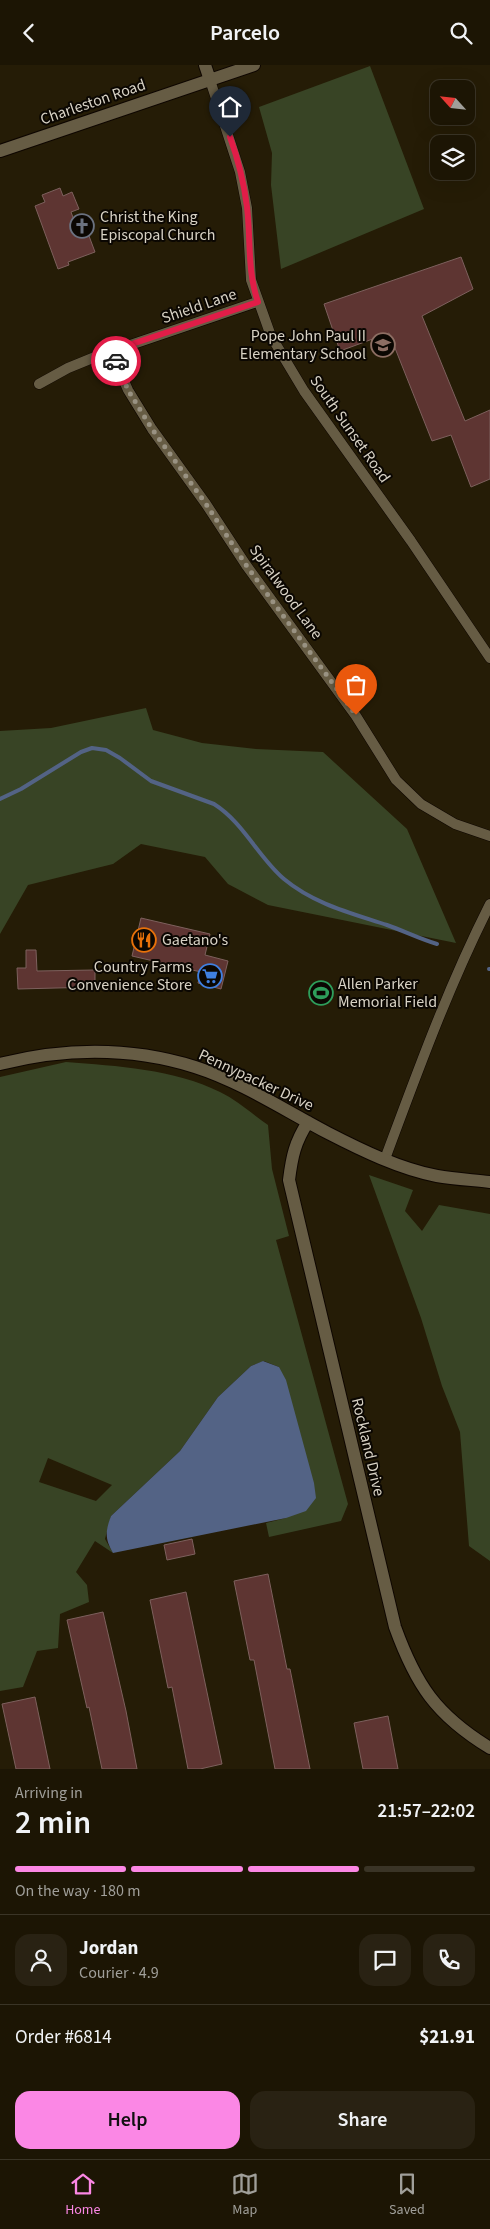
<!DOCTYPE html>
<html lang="en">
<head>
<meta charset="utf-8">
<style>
	body { margin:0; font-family:"Source Sans 3",sans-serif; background:#292213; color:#f1f3f6; height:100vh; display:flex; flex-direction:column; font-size:19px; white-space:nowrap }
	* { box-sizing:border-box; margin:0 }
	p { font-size:16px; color:#a09f9a }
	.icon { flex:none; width:28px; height:28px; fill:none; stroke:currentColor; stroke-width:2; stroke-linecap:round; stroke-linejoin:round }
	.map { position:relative; height:1704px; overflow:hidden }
	.sheet { display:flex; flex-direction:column; background:#1c1504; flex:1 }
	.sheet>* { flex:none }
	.needle { width:32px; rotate:297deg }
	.controls { position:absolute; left:430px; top:15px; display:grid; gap:10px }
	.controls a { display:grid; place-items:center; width:45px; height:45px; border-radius:10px; background:#1c1504; box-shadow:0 5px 20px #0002,0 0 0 1px #3a3426; font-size:25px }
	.pin { position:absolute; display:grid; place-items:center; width:42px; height:42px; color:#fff; margin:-51px -21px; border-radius:50% 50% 50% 0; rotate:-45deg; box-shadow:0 0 5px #0007 }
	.pin .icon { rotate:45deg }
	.courier { position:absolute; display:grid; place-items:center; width:50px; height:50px; margin:-25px; border:4px solid #e11d48; border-radius:50%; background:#fff; color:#222; box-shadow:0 1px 6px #0007 }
	.summary em { font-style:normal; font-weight:600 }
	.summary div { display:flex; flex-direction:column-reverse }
	.summary { display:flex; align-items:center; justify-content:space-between; height:85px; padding:0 15px }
	h1 { font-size:32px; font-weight:600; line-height:38px }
	.bar { display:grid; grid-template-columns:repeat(4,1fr); gap:8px 5px; align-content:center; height:60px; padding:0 15px }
	.bar i { height:6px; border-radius:4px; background:#3a3426 }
	.bar .on { background:#fb87e5 }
	.bar p { grid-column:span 4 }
	.line { display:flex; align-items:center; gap:12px; padding:0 15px; border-top:1px solid #3a3426 }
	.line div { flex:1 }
	.round { display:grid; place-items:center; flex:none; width:52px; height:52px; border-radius:15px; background:#292213 }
	.primary-button { display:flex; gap:10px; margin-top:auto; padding:10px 15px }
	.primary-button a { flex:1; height:58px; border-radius:15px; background:#fb87e5; color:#111; font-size:20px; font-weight:600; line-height:58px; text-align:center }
	.primary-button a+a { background:#292213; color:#f1f3f6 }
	header { display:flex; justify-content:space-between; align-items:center; height:65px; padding:0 15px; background:#1c1504; font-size:22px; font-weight:600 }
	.tab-bar { display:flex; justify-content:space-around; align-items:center; height:70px; border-top:1px solid #3a3426; background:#1c1504; font-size:14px; color:#a09f9a }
	.tab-bar a { display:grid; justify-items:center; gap:2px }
	.tab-bar .on { color:#fb87e5 }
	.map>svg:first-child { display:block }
	.green { fill:#384425; fill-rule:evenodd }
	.water { fill:#536385 }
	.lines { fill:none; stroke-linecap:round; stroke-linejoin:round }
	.stream { stroke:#536385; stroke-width:4 }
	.building { fill:#5e3532; stroke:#7d605d }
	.minor-casing { stroke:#0e0600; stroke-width:11 }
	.tertiary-casing { stroke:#0e0600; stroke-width:14 }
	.minor { stroke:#665c44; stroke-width:10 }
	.tertiary { stroke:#665c44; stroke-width:12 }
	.done { stroke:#999282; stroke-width:5; stroke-dasharray:0 9 }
	.route { stroke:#e11d48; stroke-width:6 }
	.labels { text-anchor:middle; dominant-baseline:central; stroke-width:4; stroke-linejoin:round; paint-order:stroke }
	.street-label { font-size:16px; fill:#d8d2c5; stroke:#0b0702 }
	.poi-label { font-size:16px; fill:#d8d2c5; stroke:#0b0702; text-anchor:start }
</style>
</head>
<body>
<header><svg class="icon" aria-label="back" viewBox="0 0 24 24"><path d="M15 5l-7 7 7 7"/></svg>Parcelo<svg class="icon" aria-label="search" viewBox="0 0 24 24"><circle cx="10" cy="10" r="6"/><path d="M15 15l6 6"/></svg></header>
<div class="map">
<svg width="490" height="1704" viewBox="0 0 490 1704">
	<rect width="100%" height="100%" fill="#251c06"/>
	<path class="green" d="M370 1 424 144 281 204 271 120 272 88 259 42Z
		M146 643 153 665 202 678 256 684 323 687 407 764 456 878 268 840 228 819 205 792 141 779 113 799 28 820 0 869V666L51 663Z
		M66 997C117 1001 174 1004 220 1027 237 1035 252 1049 268 1060L272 1104 289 1171 276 1175 348 1439 341 1456 269 1472 266 1458 286 1453 279 1302 264 1296 251 1301 218 1332 180 1386 111 1451 105 1474 113 1488 95 1476 76 1507 87 1520 89 1537 60 1549 58 1583 37 1586 23 1622 0 1626V1012ZM48 1393 112 1420 96 1436 39 1417Z
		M369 1110 413 1125 405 1146 422 1166 439 1140 490 1149V1496L469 1481 460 1367 442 1321 421 1253Z"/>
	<path class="water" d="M263 1296 279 1302 286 1315 314 1418 316 1433 306 1446 286 1453 113 1488C105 1474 105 1467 111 1451L180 1386 218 1332 251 1301Z"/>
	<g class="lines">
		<path class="stream" d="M0 734 21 724 81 687 92 683 106 685 120 693 151 716 214 739C244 758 258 792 284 814 314 839 351 848 387 860 404 866 420 874 437 879
			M489 904H490"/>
	</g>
	<path class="building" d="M60 123 63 131 72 127 79 144 71 147 78 166 86 163 95 187 68 197 69 200 58 204 35 141 45 137 42 130Z
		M461 192 473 224 422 251 465 356 490 345V414L471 422 451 370 432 376 389 268 340 286 324 239Z
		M141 853 210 869 205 890 228 896 221 924 198 918 201 907 132 891Z
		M26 885H36L37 906 95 905V922L18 924 17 903H26Z
		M192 1474 195 1489 167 1495 164 1480Z
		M268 1509 287 1604H290L310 1704H275L254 1595H250L234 1516Z
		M186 1527 222 1699 200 1704H188L172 1622 168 1623 150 1535Z
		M103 1547 126 1646 137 1704H102L89 1642 87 1643 67 1555Z
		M35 1632 50 1704H16L2 1639Z
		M388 1651 398 1704H363L354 1658Z"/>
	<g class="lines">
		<g class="minor-casing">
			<path id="minor" d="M210 15 240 107 247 143 251 215 271 271 304 326 411 476 490 593
				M111 286 128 325 152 364 206 439 246 500 356 651 396 715 421 739 455 759 490 771
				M39 319 68 303 95 292 257 237
				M385 1094C417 1008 448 922 490 839"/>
		</g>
		<g class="tertiary-casing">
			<path id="tertiary" d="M205 0 210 15
				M0 86 254 0
				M0 999C64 983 131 982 195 1002 242 1017 284 1045 328 1068 361 1085 400 1104 437 1111 454 1114 473 1115 490 1117
				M308 1057C295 1077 292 1091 289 1115L395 1562C416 1620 436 1650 490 1683"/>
		</g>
		<use href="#minor" class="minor"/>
		<use href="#tertiary" class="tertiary"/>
	</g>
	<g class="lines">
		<path class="done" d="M116 296 128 325 152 364 206 439 246 500 356 650"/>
		<path class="route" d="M116 296 111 286 258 237C247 205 251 175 247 142 244 118 238 94 230 72"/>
	</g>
	<defs>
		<g id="church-ring" transform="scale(1.25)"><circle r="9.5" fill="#0b0702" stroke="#6b7280" stroke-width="1.5"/><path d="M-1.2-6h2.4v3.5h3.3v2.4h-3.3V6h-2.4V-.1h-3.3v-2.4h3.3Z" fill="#6b7280"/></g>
		<g id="school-ring" transform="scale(1.25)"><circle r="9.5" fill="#0b0702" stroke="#8d6e63" stroke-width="1.5"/><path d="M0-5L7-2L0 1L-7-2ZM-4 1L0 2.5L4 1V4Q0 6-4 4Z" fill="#8d6e63"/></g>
		<g id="restaurant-ring" transform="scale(1.25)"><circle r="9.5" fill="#0b0702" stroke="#e8710a" stroke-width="1.5"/><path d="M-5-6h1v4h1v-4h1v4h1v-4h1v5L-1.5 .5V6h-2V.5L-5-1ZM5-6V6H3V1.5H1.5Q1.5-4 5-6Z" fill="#e8710a"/></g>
		<g id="supermarket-ring" transform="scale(1.25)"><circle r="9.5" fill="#0b0702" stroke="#3f7fe0" stroke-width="1.5"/><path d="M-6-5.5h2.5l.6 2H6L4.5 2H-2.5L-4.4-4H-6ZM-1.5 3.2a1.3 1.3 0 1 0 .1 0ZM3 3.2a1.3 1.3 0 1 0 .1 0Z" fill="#3f7fe0"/></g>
		<g id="stadium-ring" transform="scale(1.25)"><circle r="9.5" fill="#0b0702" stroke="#2e9e5b" stroke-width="1.5"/><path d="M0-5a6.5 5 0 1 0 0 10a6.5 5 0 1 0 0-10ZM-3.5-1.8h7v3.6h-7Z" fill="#2e9e5b"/></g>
	</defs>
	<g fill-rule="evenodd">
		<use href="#church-ring" x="82" y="161"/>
		<use href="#school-ring" x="383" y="280"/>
		<use href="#restaurant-ring" x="144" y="875"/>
		<use href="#supermarket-ring" x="210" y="911"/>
		<use href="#stadium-ring" x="321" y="928"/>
	</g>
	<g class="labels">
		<g class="street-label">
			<text transform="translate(93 37) rotate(-19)">Charleston Road</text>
			<text transform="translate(199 241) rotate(-19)">Shield Lane</text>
			<text transform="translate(350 364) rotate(55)">South Sunset Road</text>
			<text transform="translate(286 527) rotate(54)">Spiralwood Lane</text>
			<text transform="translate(256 1015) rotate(25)">Pennypacker Drive</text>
			<text transform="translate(368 1382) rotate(77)">Rockland Drive</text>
		</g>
		<g class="poi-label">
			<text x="100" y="152">Christ the King<tspan x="100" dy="18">Episcopal Church</tspan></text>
			<text x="366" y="271" text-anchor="end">Pope John Paul II<tspan x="366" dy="18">Elementary School</tspan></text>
			<text x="162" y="875">Gaetano's</text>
			<text x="192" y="902" text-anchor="end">Country Farms<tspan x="192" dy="18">Convenience Store</tspan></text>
			<text x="338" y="919">Allen Parker<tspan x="338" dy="18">Memorial Field</tspan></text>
		</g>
	</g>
</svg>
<div class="controls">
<a><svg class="needle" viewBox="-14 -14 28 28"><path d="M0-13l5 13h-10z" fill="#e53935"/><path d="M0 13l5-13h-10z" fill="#a09f9a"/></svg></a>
<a><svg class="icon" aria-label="layers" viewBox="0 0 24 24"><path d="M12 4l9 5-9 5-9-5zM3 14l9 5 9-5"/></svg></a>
</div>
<div class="pin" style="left:356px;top:650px;background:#ea580c"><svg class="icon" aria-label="bag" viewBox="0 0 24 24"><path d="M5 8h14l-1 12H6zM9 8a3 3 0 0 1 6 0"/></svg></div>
<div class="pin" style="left:230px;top:72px;background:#1f2937"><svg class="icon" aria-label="home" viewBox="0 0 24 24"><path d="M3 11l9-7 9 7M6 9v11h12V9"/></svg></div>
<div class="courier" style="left:116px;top:296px"><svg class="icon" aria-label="car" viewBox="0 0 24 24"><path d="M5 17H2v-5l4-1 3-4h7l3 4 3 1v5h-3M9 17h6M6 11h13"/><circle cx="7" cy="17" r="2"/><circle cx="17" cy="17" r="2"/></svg></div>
</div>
<section class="sheet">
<div class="summary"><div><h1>2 min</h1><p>Arriving in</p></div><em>21:57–22:02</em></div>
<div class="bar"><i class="on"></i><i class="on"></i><i class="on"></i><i></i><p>On the way · 180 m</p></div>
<div class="line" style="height:90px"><a class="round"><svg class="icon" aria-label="person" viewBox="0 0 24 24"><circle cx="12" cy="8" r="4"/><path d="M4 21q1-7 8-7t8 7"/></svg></a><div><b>Jordan</b><p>Courier · 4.9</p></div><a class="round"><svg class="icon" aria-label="chat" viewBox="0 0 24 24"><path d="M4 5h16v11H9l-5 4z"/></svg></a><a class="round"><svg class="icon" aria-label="phone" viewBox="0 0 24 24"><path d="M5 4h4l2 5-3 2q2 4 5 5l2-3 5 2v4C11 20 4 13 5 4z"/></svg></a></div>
<div class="line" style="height:65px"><div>Order #6814</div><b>$21.91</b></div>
<div class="primary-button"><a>Help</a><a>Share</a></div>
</section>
<nav class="tab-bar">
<a class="on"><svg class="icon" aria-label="home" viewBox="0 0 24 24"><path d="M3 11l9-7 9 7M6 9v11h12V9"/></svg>Home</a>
<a><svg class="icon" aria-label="map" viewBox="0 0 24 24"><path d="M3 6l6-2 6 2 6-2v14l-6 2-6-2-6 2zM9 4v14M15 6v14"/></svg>Map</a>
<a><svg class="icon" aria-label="saved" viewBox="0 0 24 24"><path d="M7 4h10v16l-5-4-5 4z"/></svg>Saved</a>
</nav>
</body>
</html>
